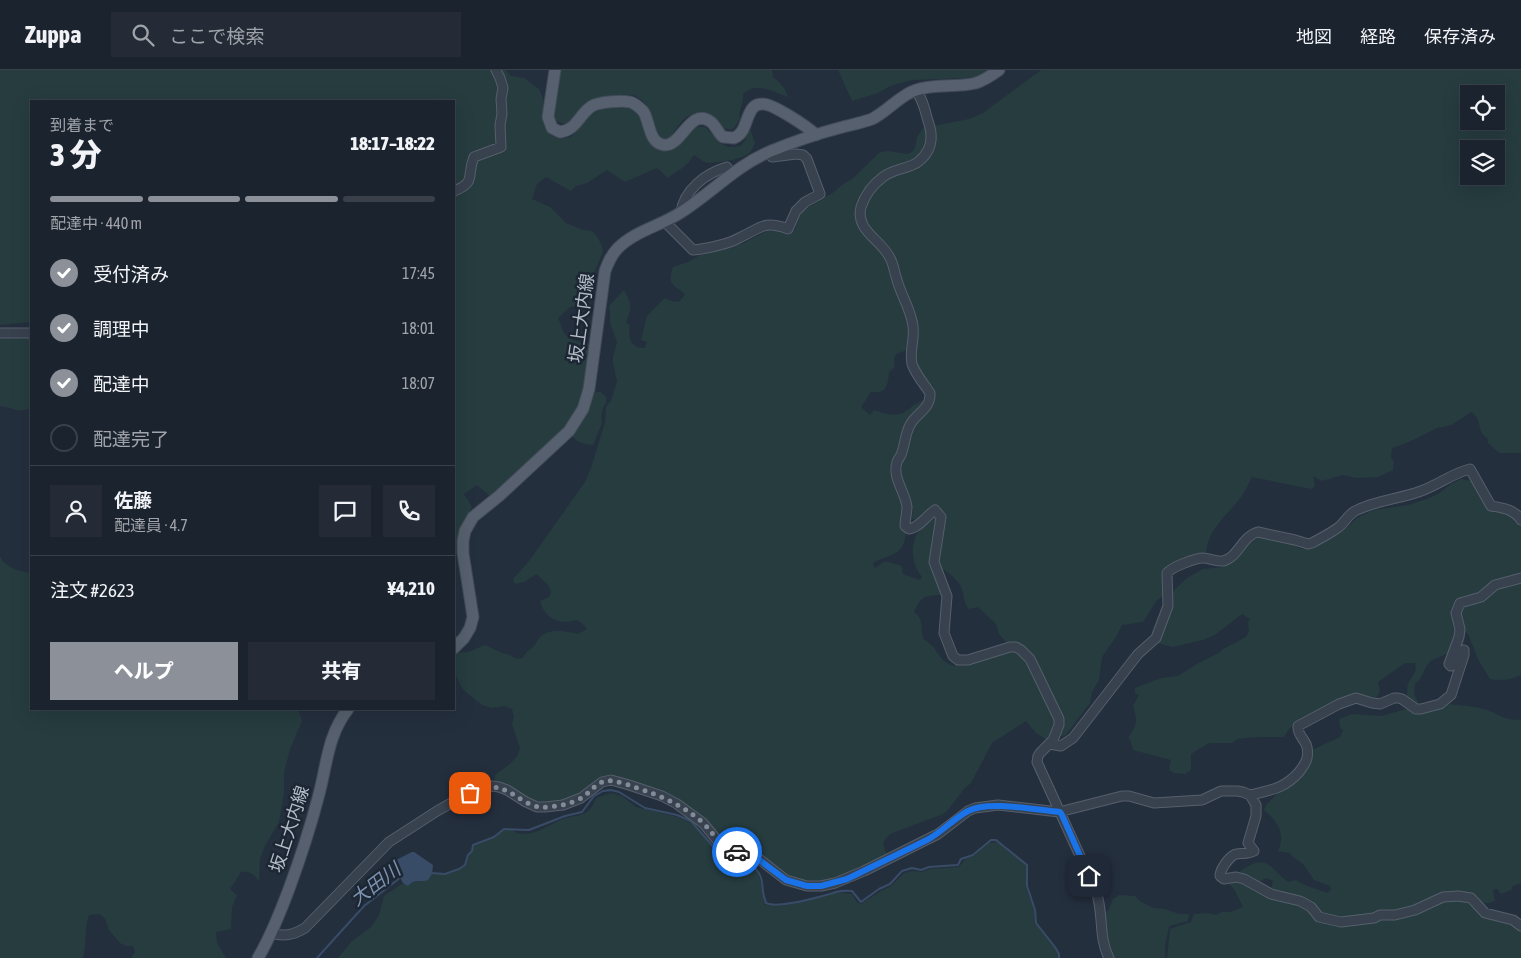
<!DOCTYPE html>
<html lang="ja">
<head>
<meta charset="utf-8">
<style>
	body { margin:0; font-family:"Asap Condensed","Noto Sans JP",sans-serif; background:#242b36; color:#f1f3f6; height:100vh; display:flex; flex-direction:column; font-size:19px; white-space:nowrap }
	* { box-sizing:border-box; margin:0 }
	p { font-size:16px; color:#a0a4aa }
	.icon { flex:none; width:28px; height:28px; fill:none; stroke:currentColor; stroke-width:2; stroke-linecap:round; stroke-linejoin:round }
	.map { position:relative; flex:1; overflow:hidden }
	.sheet { position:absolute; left:30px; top:30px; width:425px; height:610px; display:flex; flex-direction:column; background:#1b232e; border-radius:0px; box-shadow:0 5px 20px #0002,0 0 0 1px #39404a }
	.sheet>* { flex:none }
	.tools { position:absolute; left:1460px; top:15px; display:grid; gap:10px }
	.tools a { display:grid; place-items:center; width:45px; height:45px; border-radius:0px; background:#1b232e; box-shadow:0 5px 20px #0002,0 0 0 1px #39404a; font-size:25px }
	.pin { position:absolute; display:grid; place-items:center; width:42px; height:42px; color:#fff; margin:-21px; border-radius:10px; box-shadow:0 2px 8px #0006 }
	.courier { position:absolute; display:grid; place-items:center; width:50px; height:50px; margin:-25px; border:4px solid #1a73e8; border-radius:50%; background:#fff; color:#222; box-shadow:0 1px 6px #0007 }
	.summary em { font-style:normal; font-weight:800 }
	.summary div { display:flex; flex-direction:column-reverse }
	.summary { display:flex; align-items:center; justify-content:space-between; height:85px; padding:0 20px }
	h1 { font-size:32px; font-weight:800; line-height:38px }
	.bar { display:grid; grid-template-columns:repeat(4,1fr); gap:8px 5px; align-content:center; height:60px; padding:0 20px }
	.bar i { height:6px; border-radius:4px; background:#39404a }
	.bar .active { background:#8c9099 }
	.bar p { grid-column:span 4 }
	.line { display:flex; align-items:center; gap:12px; padding:0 20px; border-top:1px solid #39404a }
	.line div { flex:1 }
	.round { display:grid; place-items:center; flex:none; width:52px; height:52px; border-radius:0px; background:#242b36 }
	ol { padding:0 20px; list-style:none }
	li { display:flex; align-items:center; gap:15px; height:55px }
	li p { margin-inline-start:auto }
	li .icon { padding:5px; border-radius:50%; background:#8c9099; color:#fff; stroke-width:4 }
	li:last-child { color:#a0a4aa }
	li i { width:28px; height:28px; border:2px solid #39404a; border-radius:50% }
	.primary-button { display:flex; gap:10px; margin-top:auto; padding:10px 20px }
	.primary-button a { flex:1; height:58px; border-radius:0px; background:#8c9099; color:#fff; font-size:20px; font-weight:800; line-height:58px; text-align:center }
	.primary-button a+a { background:#242b36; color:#f1f3f6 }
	header { display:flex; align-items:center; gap:30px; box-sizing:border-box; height:70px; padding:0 25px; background:#1b232e; border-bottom:1px solid #39404a }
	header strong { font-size:24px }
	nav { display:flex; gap:28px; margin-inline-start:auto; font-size:18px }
	.search { width:350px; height:45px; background:#242b36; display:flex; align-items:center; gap:12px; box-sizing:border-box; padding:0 18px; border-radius:0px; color:#a0a4aa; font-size:19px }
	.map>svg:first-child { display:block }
	.green { fill:#263c3f; fill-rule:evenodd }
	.water { fill:#394c67 }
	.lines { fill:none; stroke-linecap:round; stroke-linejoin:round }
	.stream { stroke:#394c67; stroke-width:2 }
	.minor-casing { stroke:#565f6c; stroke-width:11 }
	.major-casing { stroke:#414a57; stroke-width:13 }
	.minor { stroke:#38414e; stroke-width:9 }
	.major { stroke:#56606e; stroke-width:11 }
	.done { stroke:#828b98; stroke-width:5; stroke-dasharray:0 9 }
	.route { stroke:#1a73e8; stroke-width:6 }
	.labels { text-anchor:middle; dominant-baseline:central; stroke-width:5; stroke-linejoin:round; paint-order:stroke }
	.street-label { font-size:18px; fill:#b4bcc9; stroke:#1d2633 }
	.water-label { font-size:19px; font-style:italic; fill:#7c92b1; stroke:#1d2633 }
</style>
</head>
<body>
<header>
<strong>Zuppa</strong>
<div class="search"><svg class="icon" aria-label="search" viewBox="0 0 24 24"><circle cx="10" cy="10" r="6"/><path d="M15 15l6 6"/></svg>ここで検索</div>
<nav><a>地図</a><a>経路</a><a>保存済み</a></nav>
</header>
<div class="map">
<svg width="1521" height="888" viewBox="0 0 1521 888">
	<rect width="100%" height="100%" fill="#242f3e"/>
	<path class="green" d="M0 0H494C496 3 499 7 500 10 502 18 500 66 496 73 490 86 461 71 466 109L454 118V31H31V252L0 255Z
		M498 0H506L511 6 524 8 539 19 543 28 544 40 553 61 565 68 571 67 580 58 581 53 596 38 624 34 641 43 657 77 695 57H705L722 74 728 77 740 76 745 71 749 56 755 73C753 77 752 81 748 84 742 89 712 95 704 92 701 90 697 87 694 85 687 97 679 99 668 108L657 98 625 112 607 100 587 113 576 116 571 121 546 107 537 114 532 129 550 137 566 153 583 160 592 161C598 167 602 173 603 182L588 218 585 234 570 237 558 248C561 253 561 259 565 264 570 271 581 272 589 274L584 319 578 341 565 358 547 378 519 399 491 427 477 415 464 424 472 437 461 460 459 470 454 475V125L468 120 472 114V92L497 84 505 80Z
		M559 0H772L773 7C781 13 785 18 788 27 774 22 756 11 743 24 744 36 738 38 740 49L734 58 731 60 723 58C721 54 719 50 715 48 708 43 692 43 684 49 678 54 675 62 669 68L663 69C653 62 652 45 646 35 643 30 636 25 630 25 618 24 595 28 585 35 577 40 573 48 566 54L557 52 553 46Z
		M838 0H994L981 6 965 8 912 10 890 16 878 23 852 31Z
		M1041 0H1521V383H1499L1488 373 1487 368C1476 361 1483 349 1471 342 1465 346 1458 351 1451 355 1446 357 1441 356 1435 359 1421 366 1407 374 1392 378L1391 387 1394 392 1393 400 1378 407 1356 408 1343 405 1322 411 1313 406 1315 416 1311 419 1252 407C1248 416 1244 424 1238 431 1225 447 1208 460 1206 483L1172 496 1166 524 1157 530 1143 552 1122 555 1116 567 1102 587 1099 610 1092 622 1090 633 1066 665 1057 667 1059 662 1035 594 1011 574 1005 571 999 564 996 554 978 537 969 539C964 534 964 527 962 519 958 510 952 506 945 500H938L936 492 942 445 923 446 916 450 912 449 913 439 909 436 898 396 909 360 932 331 914 290 911 240 913 237 888 176 871 160 864 152V144L865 134 876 118 896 103 913 98 935 64 934 56 969 49 983 43ZM1469 24H1496V51H1469ZM1469 79H1496V106H1469Z
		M923 58H926C929 71 924 85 911 90 905 93 899 94 893 97 875 106 850 128 857 150 861 166 879 176 887 190L908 246 910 279 896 284 894 289 895 297 889 302C888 315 887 324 871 322L861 337 870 345 874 340C883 343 894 347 903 343 911 339 915 331 925 331L898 387 904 437 901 449 902 457 906 462C904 487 890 483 873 493L875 498 885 491 902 496 903 504 920 510 922 507C910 493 910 471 921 457 924 453 930 450 934 446L938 447 934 480 943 524C924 528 923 523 914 542 924 549 921 558 923 569 939 577 936 590 954 596L958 592 1012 580 1024 585 1057 650 1051 669 1047 670 1036 663 1026 651 992 673 971 713 964 719 948 740 943 744 890 764 883 772 885 781 889 785 847 806 818 813 794 810 741 777 726 776 663 724 662 720 654 717 650 720 615 709 565 731 537 734 494 710 495 705 510 694 518 685 520 678 512 654 514 647 512 639 504 636 492 638 482 635 468 624 462 618 454 602V583L468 582 485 575 502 583 510 585 516 589 523 588C525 582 529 581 533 577 536 574 537 570 540 567 549 558 567 561 578 564L587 559 582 553 576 550C560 556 544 548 540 531L549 527 551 522 548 515 537 504 524 512 515 514 513 509 529 491 585 412 592 395 605 352 606 337 611 331 617 311 613 294V287L617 272 610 253V245L609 236 624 220C632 234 632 238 626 253L630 255C628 267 630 279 645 278L647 272 641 270 647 246 665 228 674 232 680 231 685 224C673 214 667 215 673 197L688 192 698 186 729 178 744 173 769 160 777 161 787 165 791 164 795 159 801 143 805 139 834 122 843 114 852 109 880 82 889 81 907 84 912 82 915 78 917 67Z
		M31 265V338C13 344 15 337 0 336V267Z
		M596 322H601L606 327V333L603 338 601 346 602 353 593 375C584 374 575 372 571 364Z
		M1461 409 1476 412 1489 436 1505 440 1521 453V506L1487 521 1461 530 1458 559 1449 583C1443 586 1435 588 1430 592 1423 598 1425 606 1415 614L1414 624 1418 632 1415 634 1407 627C1407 623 1407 617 1408 614 1411 606 1418 603 1415 593H1405L1378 612 1380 621 1375 631 1364 628 1295 654 1289 659 1284 667H1258L1237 669 1232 673H1209L1191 684V700L1185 704 1174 703 1169 700 1171 690 1133 680 1130 669 1128 668C1137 655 1138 651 1133 636L1139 625 1135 623V618L1161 608 1178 606 1197 594 1219 583 1223 579 1246 567 1249 562 1248 552 1250 549 1242 544 1215 565 1203 570 1173 577 1157 573 1171 523 1187 508 1203 499 1223 497 1234 491 1246 477 1258 467 1292 474 1301 479H1311L1340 464 1357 448 1365 444 1374 440 1408 435 1427 429 1438 424 1451 414Z
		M0 486C5 498 19 501 31 503V639H298L302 651 290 679 284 703V723L279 752 265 776 260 789 259 812C254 804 250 801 241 802L230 819 237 825 232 837 231 859 216 862 217 873 226 888H131L135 882 133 876H126L120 873 109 860 105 849 100 844 89 845C84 858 87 873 83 888H0Z
		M1521 510V605C1511 610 1501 611 1490 609L1479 591 1468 564C1460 559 1457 544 1460 535L1496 517Z
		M1445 634C1458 635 1471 636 1484 639 1496 642 1508 653 1521 649V813L1513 816 1511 820 1501 824 1497 819 1493 820 1495 831C1484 836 1478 832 1470 825L1419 837 1350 850 1324 847 1271 819 1273 811 1266 808 1258 813 1237 806C1240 801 1243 798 1249 796 1268 785 1273 801 1288 812L1296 810 1307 816 1328 823 1331 819 1330 816 1314 810 1303 794 1293 787 1290 783 1278 781C1286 764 1278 752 1264 740L1266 735 1282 719 1310 681 1340 667 1343 660 1340 658 1339 649 1352 644 1382 646 1406 639 1422 641Z
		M611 723 622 726 636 737 678 747 692 753 711 776 710 777 722 790 723 789C731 791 740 790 747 793 764 799 760 822 765 835 779 840 814 829 830 825L835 822 852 824 857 832 861 834 881 821 891 816 904 803 912 801 922 802 930 799 959 797 966 788 974 786 989 773 999 772 1027 796 1026 817 1034 840 1035 853 1055 877 1058 884V888H338L352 871 371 857 379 845 384 826 403 813 408 815C416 809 422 812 430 807L432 804C441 804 450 805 458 800 461 798 463 796 466 795 468 788 471 782 474 776L494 768 502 761 511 759C526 773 549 754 565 748 573 746 581 746 588 741 592 738 595 732 596 728Z
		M1230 810H1236L1300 833 1342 853 1443 830 1465 828 1480 841 1514 852 1521 859V888H1167L1170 859 1191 852 1194 844 1208 843 1216 845 1222 842H1230L1243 837 1234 819 1228 813Z
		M1119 825 1135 826 1141 832 1154 838 1165 839 1179 844H1189L1188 851 1172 855 1169 857 1165 876V888H1111L1109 883 1103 843 1108 841 1113 829Z"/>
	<path class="water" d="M412 782H414L433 795 432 804 428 810C420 813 416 808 408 816L403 813 392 792Z"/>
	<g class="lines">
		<path class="stream" d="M431 803 445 804 459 799 465 795 468 785 472 781 473 775 494 767 504 759 529 760 565 746 582 742 594 726 603 721 611 720 619 722 645 738 677 745 691 751 722 787 730 790 749 792C769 810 758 814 766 833 778 839 815 828 830 824 837 821 844 820 852 821L861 832 879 819 890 814 902 801 912 798 921 800 929 797 958 795 961 789 973 785 991 770H996L1027 795V816L1035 840 1036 853 1055 877 1059 884V888
			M317 888 364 836 401 807"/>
		<g class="minor-casing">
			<path id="minor" d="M915 20C923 28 925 41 928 51 934 67 932 81 918 92 908 99 893 99 883 107 872 115 865 125 861 137 855 161 882 170 890 188 894 195 894 202 897 210 901 225 911 240 913 256 915 269 909 282 912 294 916 305 924 314 930 323 931 339 916 343 910 355 905 364 905 375 901 385 900 387 898 389 897 392 892 408 905 421 907 437 907 443 905 449 905 456L909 459C920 457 926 446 935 440L941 447 934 492 947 526 944 563 953 586 958 590H968L1010 577H1016L1021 580 1030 589 1059 649V655L1053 670 1040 683 1038 686 1037 692 1096 821C1104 843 1098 867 1109 888
				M454 121C477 112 466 106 474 87L501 77 500 55 502 44 501 29 503 18 500 8 496 0
				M681 142C684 120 706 103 727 97
				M665 152 693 180C705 179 729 174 739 168 761 158 763 150 788 159L796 141 805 132 820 124 807 89 803 85 796 84 772 87 768 82
				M0 263H31
				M1049 674 1061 676 1073 668 1138 584 1156 568 1168 536 1167 503C1172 497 1195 488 1203 488 1209 488 1216 492 1223 491 1238 488 1242 466 1258 462L1295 470 1308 474 1312 473C1321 468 1331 463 1339 457 1345 452 1348 445 1355 441 1376 430 1400 429 1421 421 1438 415 1453 403 1470 399L1491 436C1503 438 1514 439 1521 450
				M1250 725C1271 720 1284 719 1299 702 1306 693 1309 688 1307 677 1305 669 1297 665 1298 656L1339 634 1356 628 1372 633 1380 634 1394 628H1398L1402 629 1416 639H1421L1440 634 1451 625 1464 585V580H1463L1453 594 1451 596 1449 594 1459 567 1460 559 1456 543 1460 533 1481 527 1495 515 1521 508
				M271 863C284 867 293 865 305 858L389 772 437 741 469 723 478 719 492 716 499 717 507 720 526 732 537 737H545L563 735 581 728 602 712 611 710 629 715 662 726 677 734 703 753 721 775 726 780 754 785 786 810 807 816H821L835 813 864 801 938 764 968 741 975 738 998 735 1059 742 1122 726H1129L1154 733 1202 730 1221 721H1237L1243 722 1250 725 1256 735V746L1248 773 1254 781C1241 788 1238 776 1225 794 1222 799 1220 801 1220 806L1224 809 1236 807 1244 809 1271 824 1300 831 1311 837 1319 847 1341 852 1374 848 1380 845H1395L1415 840 1443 827 1458 826 1471 828 1485 843 1513 850 1521 856"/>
		</g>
		<g class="major-casing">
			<path id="major" d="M555 0 548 47 552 58 560 62C577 60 579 44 592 36 599 32 622 30 630 32 635 33 639 37 643 41 650 50 648 73 664 75 682 77 690 36 711 52 716 56 718 63 723 67L734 68C746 63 745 49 752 39 754 36 758 34 762 34 772 33 808 57 816 65
				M454 578 464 568 470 558 473 547 463 483V471L465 461 473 447 499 426 569 361 583 339 589 319 605 201C608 193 611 185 618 178 635 161 660 156 680 143 712 123 735 96 771 81 793 72 816 64 839 58 850 55 861 53 872 49 888 41 900 25 916 20 935 13 956 18 976 13 985 10 992 5 999 0
				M258 888C271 866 280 843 289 819 300 789 310 759 318 728 327 696 327 666 348 639"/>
		</g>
		<use href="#minor" class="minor"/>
		<use href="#major" class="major"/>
	</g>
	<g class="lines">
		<path class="done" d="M470 723C493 713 501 716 522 730 527 733 533 736 539 737 553 738 572 734 583 727 593 720 598 709 612 711 620 712 629 715 637 718 661 726 682 735 701 751 714 762 719 779 737 782"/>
		<path class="route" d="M737 782 754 786 786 810 807 816H821L847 809 927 770C942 762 953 749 968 741 988 730 1036 740 1060 742L1062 745 1089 806"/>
	</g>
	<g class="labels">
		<g class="street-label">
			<text transform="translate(581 248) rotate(-82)">坂上大内線</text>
			<text transform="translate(289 759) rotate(-72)">坂上大内線</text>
		</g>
		<g class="water-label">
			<text transform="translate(375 814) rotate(-37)">大田川</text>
		</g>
	</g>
</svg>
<div class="tools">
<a><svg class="icon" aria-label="locate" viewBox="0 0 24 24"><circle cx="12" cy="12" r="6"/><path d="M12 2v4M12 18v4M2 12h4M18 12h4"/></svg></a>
<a><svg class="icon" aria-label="layers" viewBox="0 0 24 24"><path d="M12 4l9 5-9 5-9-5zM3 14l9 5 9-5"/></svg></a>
</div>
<div class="pin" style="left:470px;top:723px;background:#ea580c"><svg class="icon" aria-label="bag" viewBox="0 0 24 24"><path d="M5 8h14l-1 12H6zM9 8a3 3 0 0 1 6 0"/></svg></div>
<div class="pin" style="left:1089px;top:806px;background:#1f2937"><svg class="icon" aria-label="home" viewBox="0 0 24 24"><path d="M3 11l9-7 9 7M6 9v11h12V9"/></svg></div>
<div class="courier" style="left:737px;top:782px"><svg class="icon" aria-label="car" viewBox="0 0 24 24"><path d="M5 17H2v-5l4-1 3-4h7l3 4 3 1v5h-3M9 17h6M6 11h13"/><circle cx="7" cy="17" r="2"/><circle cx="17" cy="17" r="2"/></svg></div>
<section class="sheet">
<div class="summary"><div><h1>3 分</h1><p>到着まで</p></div><em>18:17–18:22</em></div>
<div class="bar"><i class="active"></i><i class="active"></i><i class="active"></i><i></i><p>配達中 · 440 m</p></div>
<ol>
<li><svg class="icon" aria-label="check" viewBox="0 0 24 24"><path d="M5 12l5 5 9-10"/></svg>受付済み<p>17:45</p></li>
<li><svg class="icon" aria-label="check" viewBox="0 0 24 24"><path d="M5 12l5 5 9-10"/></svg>調理中<p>18:01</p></li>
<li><svg class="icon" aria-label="check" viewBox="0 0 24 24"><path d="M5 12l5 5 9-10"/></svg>配達中<p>18:07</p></li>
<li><i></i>配達完了</li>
</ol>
<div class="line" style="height:90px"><a class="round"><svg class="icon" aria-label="person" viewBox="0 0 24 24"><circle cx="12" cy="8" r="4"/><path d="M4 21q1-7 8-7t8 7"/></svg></a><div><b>佐藤</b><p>配達員 · 4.7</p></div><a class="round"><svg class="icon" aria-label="chat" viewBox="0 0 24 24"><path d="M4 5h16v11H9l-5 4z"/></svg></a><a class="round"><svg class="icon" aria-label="phone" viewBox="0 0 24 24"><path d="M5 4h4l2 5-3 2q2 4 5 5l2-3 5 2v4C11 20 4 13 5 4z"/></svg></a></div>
<div class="line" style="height:65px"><div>注文 #2623</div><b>¥4,210</b></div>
<div class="primary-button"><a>ヘルプ</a><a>共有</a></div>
</section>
</div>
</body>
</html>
